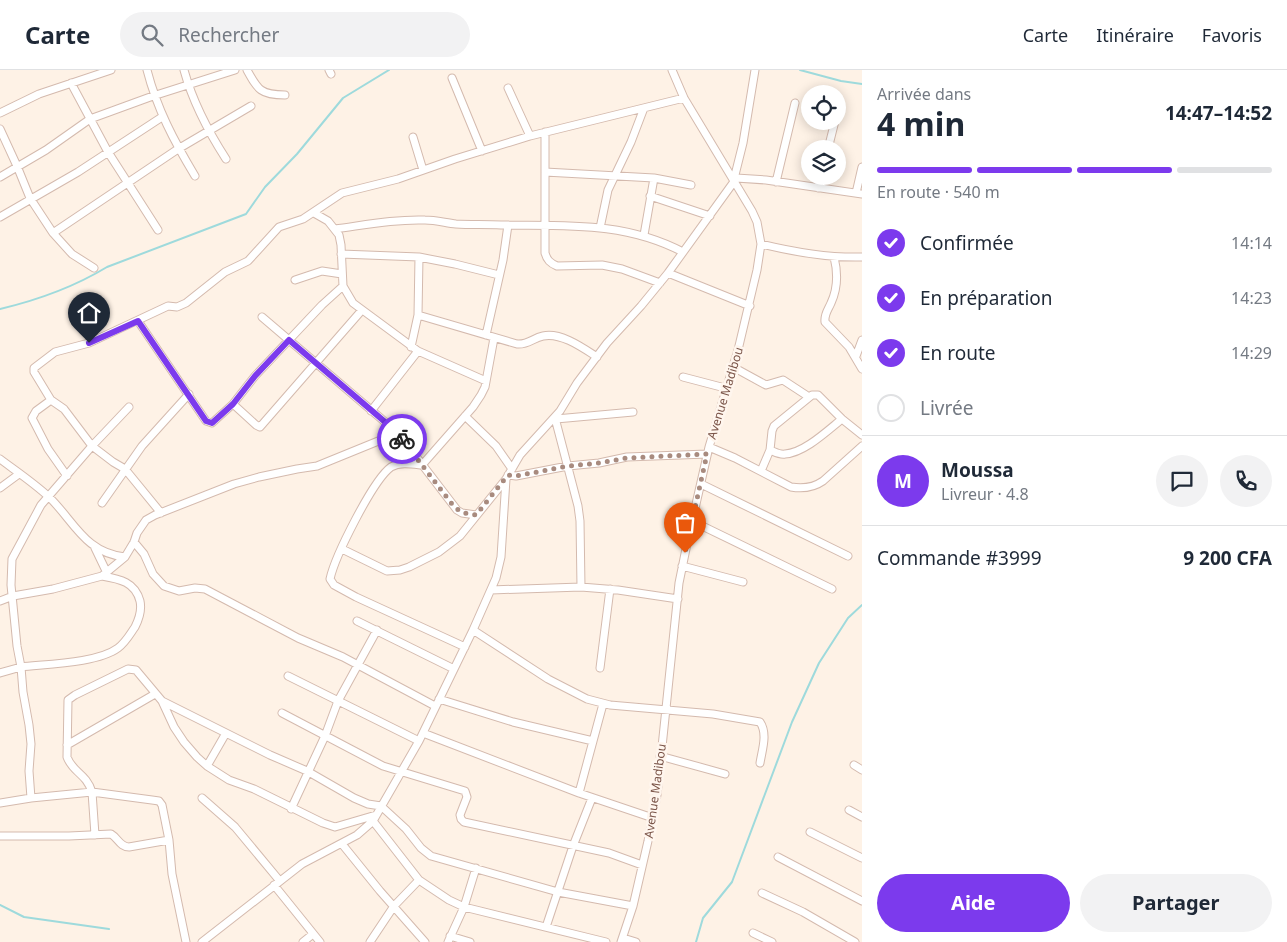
<!DOCTYPE html>
<html lang="fr">
<head>
<meta charset="utf-8">
<style>
	body { margin:0; font-family:"Noto Sans",sans-serif; background:#f2f2f3; color:#1f2937; height:100vh; display:flex; flex-direction:column; font-size:19px; white-space:nowrap }
	* { box-sizing:border-box; margin:0 }
	p { font-size:16px; color:#747a83 }
	.icon { flex:none; width:28px; height:28px; fill:none; stroke:currentColor; stroke-width:2; stroke-linecap:round; stroke-linejoin:round }
	.map { position:relative; flex:1; overflow:hidden }
	.panel { display:flex; flex-direction:column; background:#fff; width:425px }
	.panel>* { flex:none }
	.buttons { position:absolute; left:801px; top:15px; display:grid; gap:10px }
	.buttons a { display:grid; place-items:center; width:45px; height:45px; border-radius:50%; background:#fff; box-shadow:0 2px 12px #0003; font-size:25px }
	.pin { position:absolute; display:grid; place-items:center; width:42px; height:42px; color:#fff; margin:-51px -21px; border-radius:50% 50% 50% 0; rotate:-45deg; box-shadow:0 0 5px #0007 }
	.pin .icon { rotate:45deg }
	.courier { position:absolute; display:grid; place-items:center; width:50px; height:50px; margin:-25px; border:4px solid #7c3aed; border-radius:50%; background:#fff; color:#222; box-shadow:0 1px 6px #0007 }
	.overview em { font-style:normal; font-weight:700 }
	.overview div { display:flex; flex-direction:column-reverse }
	.overview { display:flex; align-items:center; justify-content:space-between; height:85px; padding:0 15px }
	h1 { font-size:32px; font-weight:700; line-height:38px }
	.bar { display:grid; grid-template-columns:repeat(4,1fr); gap:8px 5px; align-content:center; height:60px; padding:0 15px }
	.bar i { height:6px; border-radius:4px; background:#e0e1e3 }
	.bar .active { background:#7c3aed }
	.bar p { grid-column:span 4 }
	.line { display:flex; align-items:center; gap:12px; padding:0 15px; border-top:1px solid #e0e1e3 }
	.line div { flex:1 }
	.round { display:grid; place-items:center; flex:none; width:52px; height:52px; border-radius:26px; background:#f2f2f3 }
	ol { padding:0 15px; list-style:none }
	li { display:flex; align-items:center; gap:15px; height:55px }
	li p { margin-inline-start:auto }
	li .icon { padding:5px; border-radius:50%; background:#7c3aed; color:#fff; stroke-width:4 }
	li:last-child { color:#747a83 }
	li i { width:28px; height:28px; border:2px solid #e0e1e3; border-radius:50% }
	.primary-button { display:flex; gap:10px; margin-top:auto; padding:10px 15px }
	.primary-button a { flex:1; height:58px; border-radius:30px; background:#7c3aed; color:#fff; font-size:20px; font-weight:700; line-height:58px; text-align:center }
	.primary-button a+a { background:#f2f2f3; color:#1f2937 }
	header { display:flex; align-items:center; gap:30px; box-sizing:border-box; height:70px; padding:0 25px; background:#fff; border-bottom:1px solid #e0e1e3 }
	header strong { font-size:24px }
	nav { display:flex; gap:28px; margin-inline-start:auto; font-size:18px }
	.search { width:350px; height:45px; background:#f2f2f3; display:flex; align-items:center; gap:12px; box-sizing:border-box; padding:0 18px; border-radius:28px; color:#747a83; font-size:19px }
	main { display:flex; flex:1; min-height:0 }
	.map>svg:first-child { display:block }
	.lines { fill:none; stroke-linecap:round; stroke-linejoin:round }
	.stream { stroke:#9edadc; stroke-width:2 }
	.minor-casing { stroke:#d4baae; stroke-width:9 }
	.minor { stroke:#fff; stroke-width:7 }
	.done { stroke:#a88b7f; stroke-width:5; stroke-dasharray:0 9 }
	.route { stroke:#7c3aed; stroke-width:6 }
	.labels { text-anchor:middle; dominant-baseline:central; stroke-width:5; stroke-linejoin:round; paint-order:stroke }
	.street-label { font-size:12px; fill:#7a5448; stroke:#fff6ee }
</style>
</head>
<body>
<header>
<strong>Carte</strong>
<div class="search"><svg class="icon" aria-label="search" viewBox="0 0 24 24"><circle cx="10" cy="10" r="6"/><path d="M15 15l6 6"/></svg>Rechercher</div>
<nav><a>Carte</a><a>Itinéraire</a><a>Favoris</a></nav>
</header>
<main>
<div class="map">
<svg width="862" height="872" viewBox="0 0 862 872">
	<rect width="100%" height="100%" fill="#fef2e6"/>
	<g class="lines">
		<path class="stream" d="M800 0 841 11 862 14
			M0 239C38 230 74 217 107 197L246 144 265 117 297 84 343 28 389 0
			M0 835 24 847 109 859
			M696 872 703 848 732 812 792 652 819 593 848 548 862 535"/>
		<g class="minor-casing">
			<path id="minor" d="M147 0C157 39 174 71 195 106
				M184 0C193 33 208 61 226 89
				M247 0C258 20 261 25 285 25
				M329 0 331 4
				M452 8 482 81
				M71 13 108 82 158 160
				M508 18 530 66
				M0 43 39 24 111 0
				M0 59 17 96 30 128 53 163 72 184 94 198
				M545 62V183C547 190 550 193 557 196L602 195 622 199 660 213
				M413 67 423 100
				M828 79 835 51
				M545 102 654 108 691 115
				M0 107 46 80 90 49 153 26 235 0
				M736 108 766 110 862 124
				M776 112 795 33
				M818 118 821 106
				M856 123 862 97
				M650 126 710 146
				M314 143 328 151 339 165 341 175 343 216 353 233 418 281 486 311
				M0 147 78 102 162 47
				M600 158 608 120 631 72 644 38
				M335 159C365 155 395 149 425 150 436 150 446 153 456 154 471 155 486 154 501 155 565 156 624 151 683 182
				M53 163 178 79 251 36
				M644 165 654 108
				M761 174C794 182 827 188 862 187
				M341 184 419 187 455 194 499 205
				M834 187C838 203 838 218 831 233 828 240 824 244 825 252L849 277 862 299
				M668 203 750 236
				M295 210 322 201 342 204
				M418 245 517 274C528 275 533 268 543 266 561 262 583 278 597 287
				M262 247 398 363 457 440 462 443 476 445
				M138 251 206 351 212 353 233 334 255 306 322 235 343 216
				M486 265 503 190 508 155
				M411 277 418 245 419 187
				M856 286 862 270
				M733 297 766 315 783 310 809 327
				M683 307 725 318
				M51 330 36 341 32 348 48 379 67 406
				M233 334 256 355 260 357 362 240
				M371 341 418 281
				M465 346 496 376 512 399
				M555 348 578 436 580 451 581 517
				M556 349 633 342
				M709 377 735 388 791 417C803 419 813 418 823 411L862 376
				M770 380C775 382 780 385 785 384 804 383 827 361 842 349
				M0 389C16 401 34 413 49 427 74 451 85 483 125 487
				M761 401 770 380 772 361 774 356 812 325H818L842 349 862 365
				M508 405 516 406 568 396 599 393 627 387 707 384
				M701 414 848 486
				M0 418 19 404
				M102 433 142 376 189 324
				M161 443 125 399 113 392 92 376 64 339 51 330 34 302V298L55 282 89 273 168 236 177 237 186 233 225 202 248 191 279 157 303 149 342 123 398 109 455 89 530 66 684 28
				M692 451 832 519
				M134 472 144 484 153 504 164 516 179 521 195 518 205 519 298 568 343 587 435 636
				M95 478 107 503
				M342 479 387 501 400 500 409 497 439 482 460 466 506 409
				M682 496 743 512
				M102 506C120 509 135 512 140 531 142 540 139 549 135 557 130 564 126 572 118 578 98 593 47 594 21 597L17 576 11 515 12 489 41 435 92 376 129 337
				M491 520 581 517 618 520 678 529
				M0 531 13 526 53 519 102 506 125 487 134 472 137 463 146 450 155 445 234 414 259 407 297 399 317 396 398 363
				M357 551 454 599
				M473 560 548 609 587 629 610 635 713 644 760 652C768 664 762 680 760 693
				M465 577 356 527 334 515 330 509C335 486 373 410 391 397 400 392 412 394 422 395L473 337 481 325 485 317 494 268
				M600 598 610 519
				M0 603 21 597 23 622 29 655 31 674 29 701 31 728
				M288 606 419 671
				M439 629 513 652 593 671
				M162 631 270 685 307 701 354 728 368 734 381 736 406 759 421 778 431 786 558 822 633 836
				M282 643 383 696 465 721 467 727 460 745 461 749 464 752 609 783 642 795
				M423 663 579 723 653 748
				M67 675 155 624
				M660 686 725 704
				M854 695 862 700
				M207 696 226 663
				M579 723 603 634
				M202 728 235 757 279 810
				M0 733 31 728 92 722 95 765
				M291 739 325 666 338 631 377 560
				M849 740 862 747
				M373 751 419 810 449 830 464 837 606 872
				M810 762 862 788
				M0 766H69L111 764C118 768 120 777 129 777L169 770
				M342 774 380 821 425 872
				M778 787 862 831
				M274 815 320 872
				M762 823 803 842 855 872
				M546 857 573 776 592 728
				M753 863 772 872
				M450 866 470 872
				M623 868 636 872
				M186 872 172 804 169 770 162 735 159 731 152 730 92 722C86 703 73 703 67 687L68 630 75 625 128 599 136 600 162 631 174 657 184 672 197 687 207 696 229 710 254 719 323 753 335 757 376 745
				M202 872 302 794 357 765 373 751 419 671 473 560 496 508 501 487 506 409 520 385 560 341 577 313 607 273 641 236 668 203 733 113 743 73 755 0
				M303 872 313 864
				M370 872 394 836 419 810
				M448 872 464 837 476 798
				M621 872 633 836 648 771 657 725 679 513 688 469 709 377 738 280 757 200 761 174 757 152 752 141 684 28 672 0"/>
		</g>
		<use href="#minor" class="minor"/>
	</g>
	<g class="lines">
		<path class="done" d="M402 369 452 434C459 442 465 444 476 445L508 405 516 406 568 396 599 393 627 388 707 384 685 483"/>
		<path class="route" d="M89 273 138 251 206 351 212 353 233 334 255 306 289 270 398 363 402 369"/>
	</g>
	<g class="labels">
		<g class="street-label">
			<text transform="translate(725 323) rotate(-73)">Avenue Madibou</text>
			<text transform="translate(655 721) rotate(-82)">Avenue Madibou</text>
		</g>
	</g>
</svg>
<div class="buttons">
<a><svg class="icon" aria-label="locate" viewBox="0 0 24 24"><circle cx="12" cy="12" r="6"/><path d="M12 2v4M12 18v4M2 12h4M18 12h4"/></svg></a>
<a><svg class="icon" aria-label="layers" viewBox="0 0 24 24"><path d="M12 4l9 5-9 5-9-5zM3 14l9 5 9-5"/></svg></a>
</div>
<div class="pin" style="left:685px;top:483px;background:#ea580c"><svg class="icon" aria-label="bag" viewBox="0 0 24 24"><path d="M5 8h14l-1 12H6zM9 8a3 3 0 0 1 6 0"/></svg></div>
<div class="pin" style="left:89px;top:273px;background:#1f2937"><svg class="icon" aria-label="home" viewBox="0 0 24 24"><path d="M3 11l9-7 9 7M6 9v11h12V9"/></svg></div>
<div class="courier" style="left:402px;top:369px"><svg class="icon" aria-label="bike" viewBox="0 0 24 24"><circle cx="6" cy="16" r="4"/><circle cx="18" cy="16" r="4"/><path d="M6 16l4-8h5l3 8M10 8l3 8H6M13 5h3"/></svg></div>
</div>
<section class="panel">
<div class="overview"><div><h1>4 min</h1><p>Arrivée dans</p></div><em>14:47–14:52</em></div>
<div class="bar"><i class="active"></i><i class="active"></i><i class="active"></i><i></i><p>En route · 540 m</p></div>
<ol>
<li><svg class="icon" aria-label="check" viewBox="0 0 24 24"><path d="M5 12l5 5 9-10"/></svg>Confirmée<p>14:14</p></li>
<li><svg class="icon" aria-label="check" viewBox="0 0 24 24"><path d="M5 12l5 5 9-10"/></svg>En préparation<p>14:23</p></li>
<li><svg class="icon" aria-label="check" viewBox="0 0 24 24"><path d="M5 12l5 5 9-10"/></svg>En route<p>14:29</p></li>
<li><i></i>Livrée</li>
</ol>
<div class="line" style="height:90px"><b class="round" style="background:#7c3aed;color:#fff">M</b><div><b>Moussa</b><p>Livreur · 4.8</p></div><a class="round"><svg class="icon" aria-label="chat" viewBox="0 0 24 24"><path d="M4 5h16v11H9l-5 4z"/></svg></a><a class="round"><svg class="icon" aria-label="phone" viewBox="0 0 24 24"><path d="M5 4h4l2 5-3 2q2 4 5 5l2-3 5 2v4C11 20 4 13 5 4z"/></svg></a></div>
<div class="line" style="height:65px"><div>Commande #3999</div><b>9 200 CFA</b></div>
<div class="primary-button"><a>Aide</a><a>Partager</a></div>
</section>
</main>
</body>
</html>
